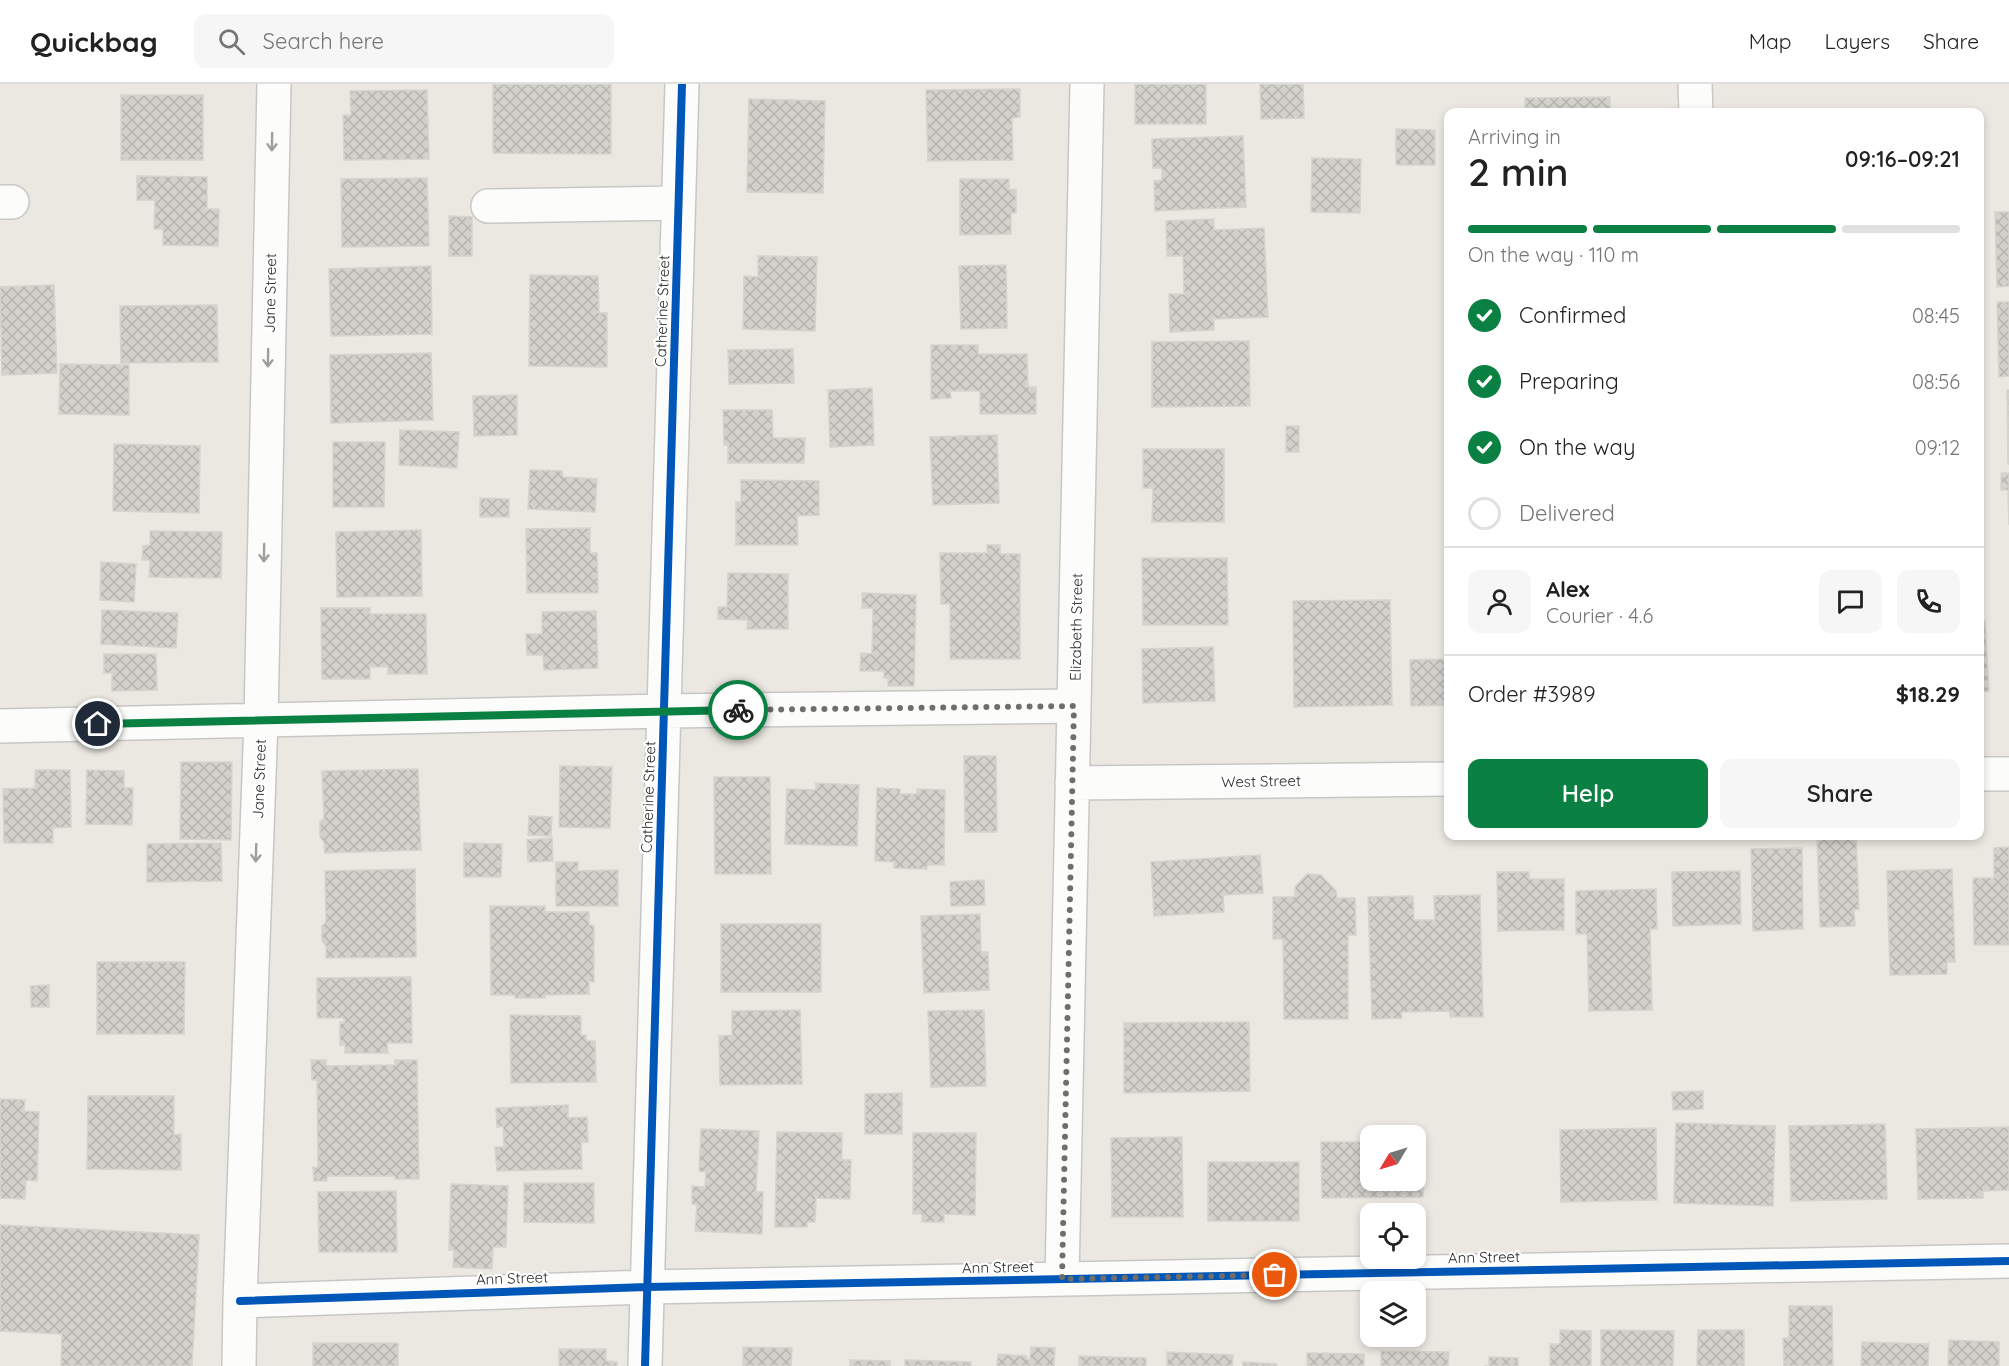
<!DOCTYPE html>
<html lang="en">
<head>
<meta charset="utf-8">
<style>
	body { margin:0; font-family:Quicksand,sans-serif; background:#f6f6f6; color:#222; height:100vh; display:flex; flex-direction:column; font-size:22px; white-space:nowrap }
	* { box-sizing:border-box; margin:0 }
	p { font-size:20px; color:#767676 }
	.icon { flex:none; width:33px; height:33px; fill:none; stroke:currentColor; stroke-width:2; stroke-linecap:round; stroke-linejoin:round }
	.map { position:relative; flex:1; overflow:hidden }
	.side { position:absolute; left:1444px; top:24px; width:540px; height:732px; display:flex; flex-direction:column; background:#fff; border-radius:12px; box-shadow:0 3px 9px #0003 }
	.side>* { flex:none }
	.needle { width:39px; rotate:232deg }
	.fabs { position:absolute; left:1360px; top:1041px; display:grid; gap:12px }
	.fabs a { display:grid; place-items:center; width:66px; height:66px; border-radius:12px; background:#fff; box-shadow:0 3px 9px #0003; font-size:30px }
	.pin { position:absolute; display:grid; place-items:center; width:51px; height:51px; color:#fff; margin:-26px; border:3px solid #fff; border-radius:50%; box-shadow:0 2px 6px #0007 }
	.courier { position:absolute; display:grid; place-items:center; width:60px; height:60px; margin:-30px; border:4px solid #0b8043; border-radius:50%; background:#fff; color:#222; box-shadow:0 2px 8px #0007 }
	.headline em { font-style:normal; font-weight:600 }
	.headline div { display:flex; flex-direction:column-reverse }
	.headline { display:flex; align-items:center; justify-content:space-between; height:102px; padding:0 24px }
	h1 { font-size:39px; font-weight:600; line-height:45px }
	.bar { display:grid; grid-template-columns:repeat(4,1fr); gap:9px 6px; align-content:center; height:72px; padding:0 24px }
	.bar i { height:8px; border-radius:4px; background:#e0e0e0 }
	.bar .selected { background:#0b8043 }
	.bar p { grid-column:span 4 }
	.line { display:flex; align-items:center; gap:15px; padding:0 24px; border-top:2px solid #e0e0e0 }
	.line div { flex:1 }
	.round { display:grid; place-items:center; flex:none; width:63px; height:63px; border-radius:12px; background:#f6f6f6 }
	ol { padding:0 24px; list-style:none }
	li { display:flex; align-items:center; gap:18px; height:66px }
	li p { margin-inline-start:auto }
	li .icon { padding:6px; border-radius:50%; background:#0b8043; color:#fff; stroke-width:4 }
	li:last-child { color:#767676 }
	li i { width:33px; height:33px; border:3px solid #e0e0e0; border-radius:50% }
	.action { display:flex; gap:12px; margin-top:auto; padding:12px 24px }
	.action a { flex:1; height:69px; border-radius:12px; background:#0b8043; color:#fff; font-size:24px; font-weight:600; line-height:69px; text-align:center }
	.action a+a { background:#f6f6f6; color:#222 }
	header { display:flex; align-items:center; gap:36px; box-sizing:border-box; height:84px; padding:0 30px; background:#fff; border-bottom:2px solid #e0e0e0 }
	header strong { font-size:28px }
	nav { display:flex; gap:33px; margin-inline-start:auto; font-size:21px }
	.search { width:420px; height:54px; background:#f6f6f6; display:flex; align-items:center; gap:15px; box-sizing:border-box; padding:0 21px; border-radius:12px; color:#767676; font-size:22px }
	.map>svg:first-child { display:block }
	.building { fill:url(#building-cross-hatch); stroke:#d6d3cd; stroke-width:1.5 }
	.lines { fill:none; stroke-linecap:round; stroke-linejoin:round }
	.minor-casing { stroke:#c8c7c7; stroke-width:36 }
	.minor { stroke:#fcfcfa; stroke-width:33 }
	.cycleway-casing { stroke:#fff; stroke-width:11 }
	.cycleway { stroke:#0057b8; stroke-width:8 }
	.oneway { stroke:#9e9e9d }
	.done { stroke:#6f6e6b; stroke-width:6; stroke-dasharray:0 10.8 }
	.route { stroke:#0b8043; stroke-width:8 }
	.labels { text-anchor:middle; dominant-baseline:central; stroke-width:4.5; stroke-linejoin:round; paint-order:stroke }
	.street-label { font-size:15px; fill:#2c2c2c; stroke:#fff }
</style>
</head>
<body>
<header>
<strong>Quickbag</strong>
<div class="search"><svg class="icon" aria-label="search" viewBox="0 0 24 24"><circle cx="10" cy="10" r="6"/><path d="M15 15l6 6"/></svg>Search here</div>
<nav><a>Map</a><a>Layers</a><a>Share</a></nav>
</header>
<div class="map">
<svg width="2009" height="1282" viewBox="0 0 2009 1282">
	<defs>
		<pattern id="building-cross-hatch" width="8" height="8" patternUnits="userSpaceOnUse" patternTransform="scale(1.5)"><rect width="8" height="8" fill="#d3d1cc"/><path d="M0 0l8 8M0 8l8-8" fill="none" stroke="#b5b4af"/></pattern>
	</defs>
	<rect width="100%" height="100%" fill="#ebe8e1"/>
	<path class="building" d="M493 0H611V70L493 69Z
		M1135 0H1206V40H1135Z
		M1260 0H1303L1304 34 1261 35Z
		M1020 5V33L1012 34 1013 76 928 77 926 6Z
		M427 6 429 75 344 76 343 31H351L350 7Z
		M121 11H203V76H121Z
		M1610 13V28H1525V14Z
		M749 15 825 17 823 109 747 108Z
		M1396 45 1435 46V81H1396Z
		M1243 52 1246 123 1155 127 1154 97 1162 96V84H1153L1152 55Z
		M1312 74 1361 75 1360 129 1311 128Z
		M137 92 207 93V125H219L218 162 163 161V145H154L155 116H137Z
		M427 94 429 162 342 163 341 95Z
		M960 95H1009V106L1016 105V129H1011V150L960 151Z
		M1995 128H2009V202L1997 203Z
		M449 132 472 133V172H449Z
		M1214 135V146L1264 144 1268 233 1214 235V246L1170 248 1169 210H1184L1183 172H1167L1166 137Z
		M758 172 817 173 815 247 743 245 744 192 758 193Z
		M1006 181 1007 244 961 245 959 182Z
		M431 182 432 250 331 252 329 185Z
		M530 191 598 192 599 229H607V283L529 282Z
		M54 201 57 289 2 291 0 203Z
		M1997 218H2009V292L1999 293Z
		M217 221 218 278 121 279 120 222Z
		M1249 257 1250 322 1152 323V258Z
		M931 261H978V270H1027L1028 303H1036V330H980V307H950L951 314 931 315Z
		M793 265 794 299 729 300 728 266Z
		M431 269 433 336 331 339 330 271Z
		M60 280 129 281V331L59 330Z
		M872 304 874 361 830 363 828 306Z
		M2007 306H2009V380H2008Z
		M517 311V351L474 352 473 312Z
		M723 326H772L773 354H805L804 379H728V361H724Z
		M1286 342H1299V368H1286Z
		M400 346 459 348 457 384 399 381Z
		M997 351 999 419 933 421 930 353Z
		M333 358H385L384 423H333Z
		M114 360 200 362 199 429 113 427Z
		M1143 365H1224V438H1152L1153 404H1143Z
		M530 386 562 387 563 393 597 395 595 428 528 425Z
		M2001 389H2009V441L2008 406H2001Z
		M741 396 819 397V431L797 432 798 461H736V418H741Z
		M480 414 509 415V433H480Z
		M590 444V469H597L598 509H527L526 445Z
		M421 446 422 512 337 513 336 448Z
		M150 447 222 448 221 494 149 493 150 476H142L143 462 150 461Z
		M987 461H1000V470H1020V575H950V520H941L940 469H987Z
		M1142 474H1227L1228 541H1143Z
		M101 478 136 480 134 518 100 516Z
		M728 489 788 490V545H747L748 536 718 535V523H727Z
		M862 509 916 511 914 602H888V594H884V587H860L861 569 872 570 873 524H862Z
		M1390 516 1392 621 1294 623 1293 517Z
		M321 524H370V530H426L427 590H388V583H370V595H322Z
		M102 526 178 529 176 564 101 560Z
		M596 527 598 584 544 586 543 571H527L526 550H542V528Z
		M1980 537H1985L1989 607 1980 608Z
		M1213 563 1215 617 1143 619 1142 565Z
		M104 570H156L157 606 112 607V589H104Z
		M1449 575V621L1411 622 1410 576Z
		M964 672H996L997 748H965Z
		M181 678H232L231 756 180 755Z
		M560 682 612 683 610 744 559 743Z
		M418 685 421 766 325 769 324 758 320 753V738L324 734 322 687Z
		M35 686H70L71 743 53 744V759H4L3 705 35 704Z
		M87 686 124 687V704H133L132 741 86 740Z
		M714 693H770L771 790H715Z
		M816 699 859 701 857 762 785 760 787 705 816 706Z
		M877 704 900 705V710H917V705L945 706 944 781H927V785L894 784V778L875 777Z
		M529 732 552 733 551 752 528 751Z
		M1817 752H1856L1859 825 1854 826 1855 842 1820 843Z
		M552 754 553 777 528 778 527 756Z
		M221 759 222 797 147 798V760Z
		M464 759 502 760 501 793H464Z
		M2009 763V861H1974L1973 794H1994V764Z
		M1802 764 1803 845 1753 847 1751 765Z
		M1260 771 1263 809 1223 811 1224 828 1154 832 1151 778Z
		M556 778H578V787L618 786V822H556Z
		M415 785 416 873 326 874V862L322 857V842L326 838 325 787Z
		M1952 785 1955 878H1947V890L1890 891 1887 787Z
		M1740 787 1741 840 1673 842 1672 788Z
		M1497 788H1529V795H1564V846L1498 847Z
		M1307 790 1321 791 1336 807 1337 814H1355L1356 851H1348V935H1284L1283 855H1273V813H1295V803Z
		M984 796 985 821 951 822 950 798Z
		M1656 805 1657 845H1650L1652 926 1589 927 1587 850H1576V807Z
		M1480 811 1483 933H1450V927L1401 928 1402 934 1372 935 1368 813 1413 812 1414 836H1435L1434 812Z
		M490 822H545V828H589V841H594V898L589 897V910L545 911V914H515V911H491Z
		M980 830 981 868H988L989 906 924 909 921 832Z
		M721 840H821V908H721Z
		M97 878H185L184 950H97Z
		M411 893 412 959H387L388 969H345V961H340V938L344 939V934H317V894Z
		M49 901V923H31V902Z
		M800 926 802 1000 720 1001 719 952 732 951V927Z
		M984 926 986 1002 931 1003 928 927Z
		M510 931 581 932V951H586V957H595L596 998 511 999Z
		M1249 938 1250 1007 1124 1009V939Z
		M311 976H326V982L395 981V976H417L419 1095H395V1092H327V1097H314L313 1083 318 1084 317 996H312Z
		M1703 1007V1025L1673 1026 1672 1008Z
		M902 1009V1050H865V1010Z
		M88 1012H174V1051L181 1050V1086L87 1085Z
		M0 1015 25 1016 24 1027 39 1028 37 1097 26 1096 25 1115 0 1114Z
		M568 1021V1034L587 1033 588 1058H581L582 1085 497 1087 495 1063H504L503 1042 497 1043 496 1024Z
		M1676 1039 1775 1042 1773 1122 1674 1119Z
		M1885 1040 1887 1115 1791 1117 1789 1042Z
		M2009 1043V1106L1983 1107V1114L1918 1115 1916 1045Z
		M1656 1044 1657 1116 1561 1118 1560 1046Z
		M701 1045 759 1047 756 1108H763L762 1150 695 1147 697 1121 692 1120V1102L705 1103 706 1088 699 1087Z
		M777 1048 842 1049V1076H851L850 1115 816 1114 815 1138H807V1143H775Z
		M913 1049H976L975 1131 944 1130V1138H922V1130H913Z
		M1182 1053 1183 1133H1112L1111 1054Z
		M1423 1057V1113L1322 1114 1321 1058H1371V1096H1416V1058Z
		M1208 1078H1299V1137H1208Z
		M524 1099H594V1139L524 1138Z
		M451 1100 508 1102 506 1163H493L492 1185 453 1183 454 1166H449Z
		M396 1107 397 1168H319L318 1108Z
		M0 1141 199 1151 192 1282H61L62 1250 0 1247Z
		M1789 1222H1832L1833 1282H1784L1783 1254H1789Z
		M1560 1246 1591 1247V1282H1550V1260H1560Z
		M1601 1246 1674 1247 1673 1282H1601Z
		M1698 1246H1744V1282H1697Z
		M1949 1256 1999 1258V1282H1948Z
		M1862 1258 1929 1260 1928 1282H1861Z
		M313 1259H398V1282H313Z
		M743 1263 792 1264 791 1282H743Z
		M1031 1263 1055 1264 1054 1282H997L998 1270 1026 1272 1027 1275 1030 1276Z
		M559 1265H606V1277L617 1278V1282H559Z
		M1381 1267 1449 1268 1448 1282H1381Z
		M1167 1268 1233 1271 1232 1282H1167Z
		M1307 1269 1364 1270V1282H1307Z
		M1079 1272 1146 1274V1282H1079Z
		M1489 1273 1518 1274V1282H1484H1489Z
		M850 1276 890 1277V1282H850Z
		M905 1276 971 1278V1282H905Z
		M1243 1278 1277 1280 1276 1282H1243Z"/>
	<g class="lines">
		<g class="minor-casing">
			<path id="minor" d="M1695 0 1696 28
				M0 118H12
				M488 122 678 119
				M0 642 664 627 1074 622
				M1980 690H2009
				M1072 699 1449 695
				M1062 1195 1087 0
				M240 1217 647 1203 2009 1177
				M239 1282 240 1217 261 636 274 0
				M645 1282 682 0"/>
		</g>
		<use href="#minor" class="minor"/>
		<g class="cycleway-casing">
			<path id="cycleway" d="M240 1217 647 1203 2009 1177
				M645 1282 682 0"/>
		</g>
		<use href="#cycleway" class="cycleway"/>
	</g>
	<defs><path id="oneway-shaft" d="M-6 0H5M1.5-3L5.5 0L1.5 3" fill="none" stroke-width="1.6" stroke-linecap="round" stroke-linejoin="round" transform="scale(1.5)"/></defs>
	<g class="oneway">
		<use href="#oneway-shaft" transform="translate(272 58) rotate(91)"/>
		<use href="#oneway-shaft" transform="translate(268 274) rotate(91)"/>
		<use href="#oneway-shaft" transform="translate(264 469) rotate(91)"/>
		<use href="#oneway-shaft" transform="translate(256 769) rotate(92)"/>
	</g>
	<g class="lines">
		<path class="done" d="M738 626 1074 622 1062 1195 1275 1191"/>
		<path class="route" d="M98 640 738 626"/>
	</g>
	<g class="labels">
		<g class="street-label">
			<text transform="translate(270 209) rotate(-89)">Jane Street</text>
			<text transform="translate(662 227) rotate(-88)">Catherine Street</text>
			<text transform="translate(1076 543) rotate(-89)">Elizabeth Street</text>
			<text transform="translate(259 695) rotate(-88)">Jane Street</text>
			<text transform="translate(1261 697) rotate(-1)">West Street</text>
			<text transform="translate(648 713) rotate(-88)">Catherine Street</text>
			<text transform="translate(1484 1173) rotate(-1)">Ann Street</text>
			<text transform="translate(998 1183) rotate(-1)">Ann Street</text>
			<text transform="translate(512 1194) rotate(-2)">Ann Street</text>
		</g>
	</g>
</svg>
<div class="fabs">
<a><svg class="needle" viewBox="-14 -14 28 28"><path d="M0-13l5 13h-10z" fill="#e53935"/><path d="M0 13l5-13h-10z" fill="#767676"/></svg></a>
<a><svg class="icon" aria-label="locate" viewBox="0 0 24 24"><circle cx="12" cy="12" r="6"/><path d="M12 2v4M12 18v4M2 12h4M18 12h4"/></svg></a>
<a><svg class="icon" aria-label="layers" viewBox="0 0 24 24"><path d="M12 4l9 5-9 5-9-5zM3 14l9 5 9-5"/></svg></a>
</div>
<div class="pin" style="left:1275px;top:1191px;background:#ea580c"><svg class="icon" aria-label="bag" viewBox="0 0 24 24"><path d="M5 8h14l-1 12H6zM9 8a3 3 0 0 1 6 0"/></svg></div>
<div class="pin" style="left:98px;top:640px;background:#1f2937"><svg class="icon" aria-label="home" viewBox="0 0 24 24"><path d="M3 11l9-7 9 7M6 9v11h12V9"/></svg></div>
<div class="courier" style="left:738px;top:626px"><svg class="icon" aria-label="bike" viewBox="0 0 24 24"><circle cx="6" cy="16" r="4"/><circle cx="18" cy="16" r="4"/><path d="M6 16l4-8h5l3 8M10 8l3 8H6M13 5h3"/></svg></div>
<section class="side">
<div class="headline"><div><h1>2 min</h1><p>Arriving in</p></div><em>09:16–09:21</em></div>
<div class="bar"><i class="selected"></i><i class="selected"></i><i class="selected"></i><i></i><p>On the way · 110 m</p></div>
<ol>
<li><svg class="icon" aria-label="check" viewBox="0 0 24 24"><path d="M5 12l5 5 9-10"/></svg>Confirmed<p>08:45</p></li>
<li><svg class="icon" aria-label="check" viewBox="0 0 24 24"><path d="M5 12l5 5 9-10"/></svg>Preparing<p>08:56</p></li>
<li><svg class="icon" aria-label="check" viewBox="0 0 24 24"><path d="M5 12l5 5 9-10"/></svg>On the way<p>09:12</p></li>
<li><i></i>Delivered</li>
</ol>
<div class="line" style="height:108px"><a class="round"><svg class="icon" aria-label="person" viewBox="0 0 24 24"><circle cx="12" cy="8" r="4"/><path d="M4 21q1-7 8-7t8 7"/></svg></a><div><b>Alex</b><p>Courier · 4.6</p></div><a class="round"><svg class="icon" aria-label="chat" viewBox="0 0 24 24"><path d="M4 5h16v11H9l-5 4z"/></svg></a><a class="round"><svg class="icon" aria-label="phone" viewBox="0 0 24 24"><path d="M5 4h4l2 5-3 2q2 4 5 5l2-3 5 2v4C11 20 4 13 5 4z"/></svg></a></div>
<div class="line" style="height:78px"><div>Order #3989</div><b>$18.29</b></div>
<div class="action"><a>Help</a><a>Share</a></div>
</section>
</div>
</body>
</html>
